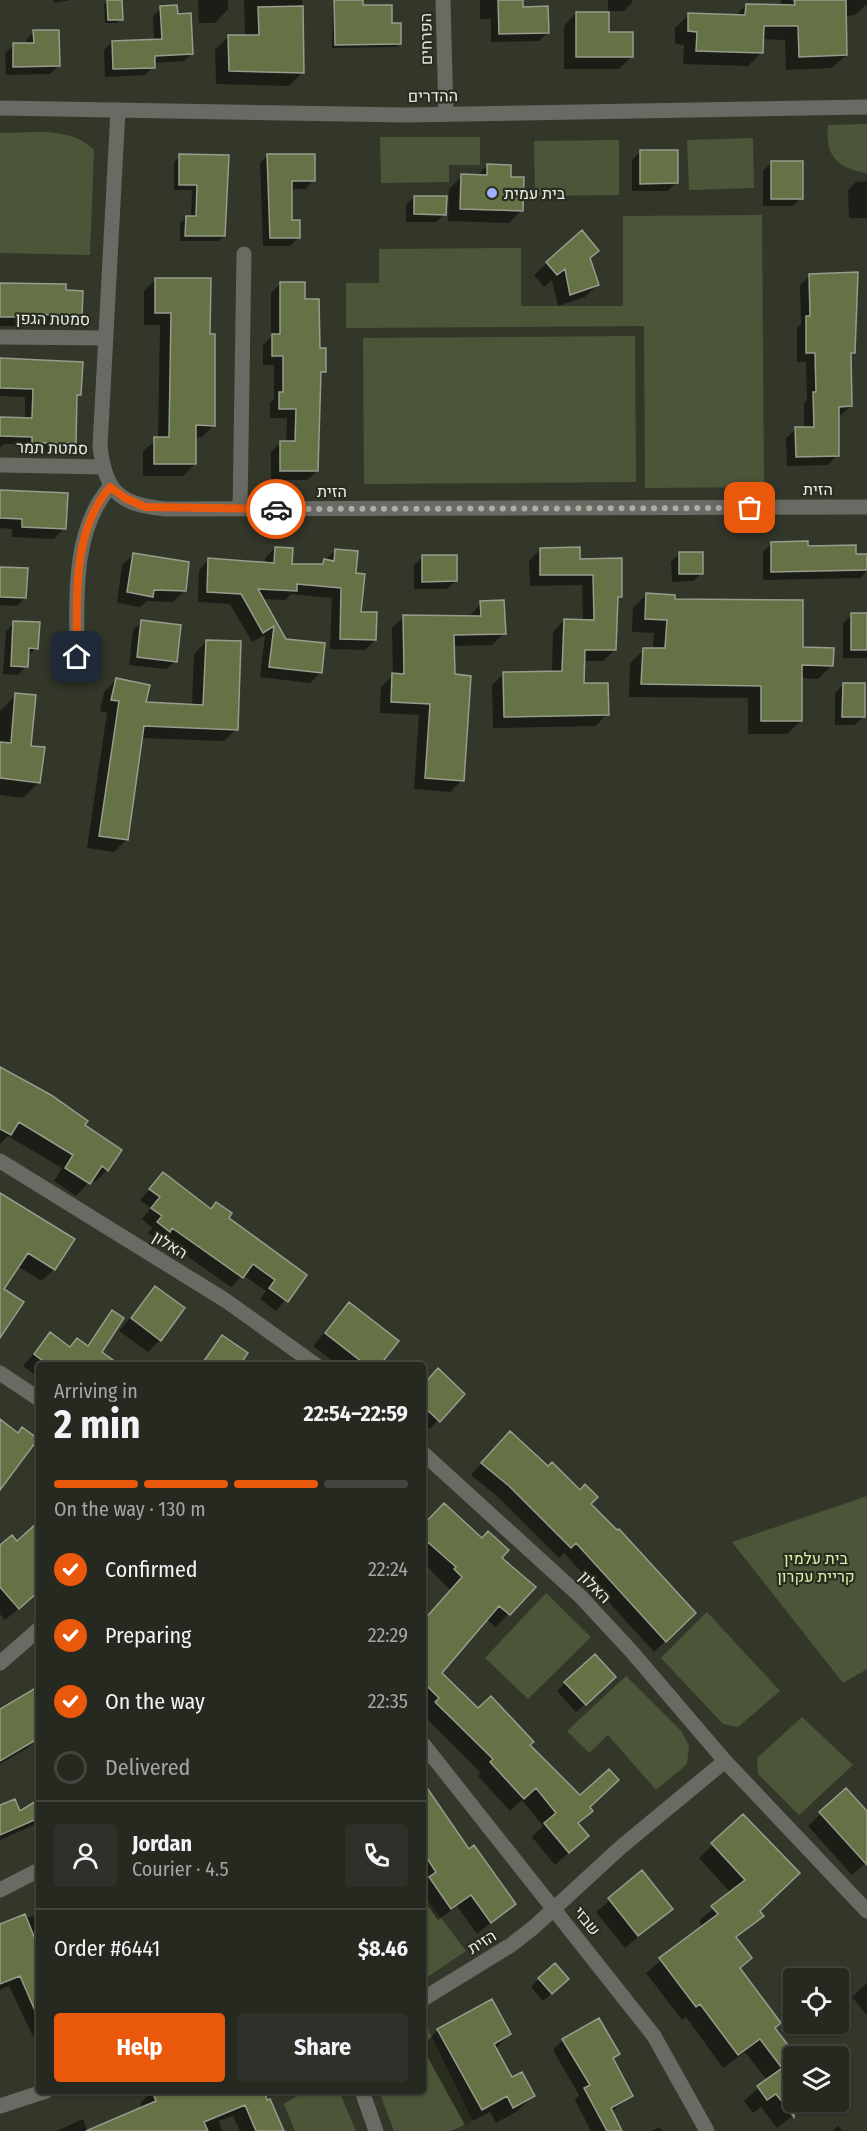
<!DOCTYPE html>
<html lang="en">
<head>
<meta charset="utf-8">
<style>
	body { margin:0; font-family:"Fira Sans Condensed",Heebo,sans-serif; background:#2e3129; color:#f1f3f6; height:100vh; display:flex; flex-direction:column; font-size:22px; white-space:nowrap }
	* { box-sizing:border-box; margin:0 }
	p { font-size:20px; color:#a4a6a5 }
	.icon { flex:none; width:33px; height:33px; fill:none; stroke:currentColor; stroke-width:2; stroke-linecap:round; stroke-linejoin:round }
	.map { position:relative; flex:1; overflow:hidden }
	.sheet { position:absolute; left:36px; top:1362px; width:390px; height:732px; display:flex; flex-direction:column; background:#262920; border-radius:6px; box-shadow:0 2px 4px #0004,0 0 0 2px #42453e }
	.sheet>* { flex:none }
	.tools { position:absolute; left:783px; top:1968px; display:grid; gap:12px }
	.tools a { display:grid; place-items:center; width:66px; height:66px; border-radius:6px; background:#262920; box-shadow:0 2px 4px #0004,0 0 0 2px #42453e; font-size:30px }
	.pin { position:absolute; display:grid; place-items:center; width:51px; height:51px; color:#fff; margin:-26px; border-radius:12px; box-shadow:0 3px 9px #0006 }
	.courier { position:absolute; display:grid; place-items:center; width:60px; height:60px; margin:-30px; border:4px solid #ea580c; border-radius:50%; background:#fff; color:#222; box-shadow:0 2px 8px #0007 }
	.headline em { font-style:normal; font-weight:700 }
	.headline div { display:flex; flex-direction:column-reverse }
	.headline { display:flex; align-items:center; justify-content:space-between; height:102px; padding:0 18px }
	h1 { font-size:39px; font-weight:700; line-height:45px }
	.bar { display:grid; grid-template-columns:repeat(4,1fr); gap:9px 6px; align-content:center; height:72px; padding:0 18px }
	.bar i { height:8px; border-radius:4px; background:#42453e }
	.bar .selected { background:#ea580c }
	.bar p { grid-column:span 4 }
	.line { display:flex; align-items:center; gap:15px; padding:0 18px; border-top:2px solid #42453e }
	.line div { flex:1 }
	.round { display:grid; place-items:center; flex:none; width:63px; height:63px; border-radius:6px; background:#2e3129 }
	ol { padding:0 18px; list-style:none }
	li { display:flex; align-items:center; gap:18px; height:66px }
	li p { margin-inline-start:auto }
	li .icon { padding:6px; border-radius:50%; background:#ea580c; color:#fff; stroke-width:4 }
	li:last-child { color:#a4a6a5 }
	li i { width:33px; height:33px; border:3px solid #42453e; border-radius:50% }
	.action { display:flex; gap:12px; margin-top:auto; padding:12px 18px }
	.action a { flex:1; height:69px; border-radius:6px; background:#ea580c; color:#fff; font-size:24px; font-weight:700; line-height:69px; text-align:center }
	.action a+a { background:#2e3129; color:#f1f3f6 }
	.map>svg:first-child { display:block }
	.green { fill:#4d5539 }
	.shadow { fill:#0007 }
	.building { fill:#657246; stroke:#979c8c; stroke-width:1.5 }
	.lines { fill:none; stroke-linecap:round; stroke-linejoin:round }
	.minor { stroke:#686a63; stroke-width:15 }
	.done { stroke:#abaea4; stroke-width:6; stroke-dasharray:0 10.8 }
	.route { stroke:#ea580c; stroke-width:8 }
	.poi-dot { fill:#9fb3fd; stroke:#292d20; stroke-width:2 }
	.labels { text-anchor:middle; dominant-baseline:central; stroke-width:4.5; stroke-linejoin:round; paint-order:stroke }
	.street-label { font-size:16px; fill:#ebeee5; stroke:#292d20 }
	.poi-label { font-size:16px; fill:#ebeee5; stroke:#292d20; text-anchor:start }
	.park-label { font-size:16px; fill:#d9efa6; stroke:#292d20 }
</style>
</head>
<body>
<div class="map">
<svg width="867" height="2131" viewBox="0 0 867 2131">
	<rect width="100%" height="100%" fill="#33372a"/>
	<path class="green" d="M867 124V173C837 168 825 156 828 125Z
		M0 133C32 133 70 126 94 150L90 255 0 253Z
		M380 137H480V165H449V182L381 183Z
		M753 138 754 188 689 190 687 140Z
		M619 140V195L535 196 534 141Z
		M762 215 764 487 645 488 644 326 346 328V283H379V249L521 248V306H623V216Z
		M635 336 636 482 364 484 363 338Z
		M867 1496V1669L843 1683 732 1542Z
		M546 1593 591 1637 528 1699 485 1658Z
		M707 1612 780 1691 738 1727 723 1724 661 1658Z
		M626 1676 681 1731 689 1746 687 1764 656 1790 608 1735 589 1753 567 1731Z
		M802 1717 853 1765 799 1815 758 1774 757 1758Z
		M423 1894 466 1951 423 1980Z
		M427 2027 473 2121 451 2131H394L379 2091H423V2029Z
		M305 2091H339L356 2131H295L284 2104Z"/>
	<path class="shadow" d="M54 0H70L54 3Z
		M198 0H228V9L215 23H199Z
		M244 0H302L303 72 289 86 216 84 215 50 229 36H245Z
		M333 0H361V7L391 24 400 43 396 47 332 48Z
		M480 0H522V9L547 33 539 41 491 42V19H480Z
		M608 0H632V3L624 11H608Z
		M781 0H867V4L855 15 845 16 846 55 832 68 786 70 785 40 762 39V52L748 66 683 64 684 45 675 44V28L689 15 735 16 746 5 781 6Z
		M108 1 121 19 117 23H105L104 4Z
		M161 8 176 15 192 53 184 61 153 63V67L145 75 105 77 104 50 112 42 154 41 153 16Z
		M576 13 608 33 631 57 619 69H564V26Z
		M34 32 58 66 50 74 6 75 5 53 14 45 26 44V40Z
		M641 151 676 182 668 191H632V160Z
		M268 155 313 181 305 189H290L291 222 298 238 290 246H263L260 163Z
		M180 156H227L224 236 218 241H180V223L186 218H191L192 190H174V162Z
		M771 163 801 198 793 206H763V171Z
		M487 166 509 178 521 211 509 223 448 221 449 189 462 176H477Z
		M867 181V218H849L848 190 856 182Z
		M414 197 445 214 436 222H406V205Z
		M589 259 598 284 585 297 558 306 552 280 544 287 534 275 547 263Z
		M857 274 854 353 849 357 851 406 841 415H837V455L828 465 787 466 786 438 796 429H804V403L807 400 806 362H797V328L801 324 800 285 810 275Z
		M156 279 209 335 214 425 202 437H195V464L183 476H143V451L158 439 160 325H144V291Z
		M0 284 65 292 80 315 69 326H0Z
		M280 284 303 301 325 371 319 377 317 471 307 480H271V452L280 443H286L287 418H270V403L274 399V365H263V345L271 337V293Z
		M0 359 79 394 75 398 74 443 66 451 24 450 25 444H3L0 448V418L25 419V397L0 396Z
		M0 490 64 528 54 539 12 537V529L0 528Z
		M771 544 867 555V571L860 578 763 580V552Z
		M275 548 291 565H320L336 550 354 574 359 613 375 640 365 650 330 649 332 598 291 594 285 600 263 599 286 640 320 673 310 683 260 677 265 635 252 642 230 604 198 602 199 570 209 559 265 564V558Z
		M541 549 579 560 621 596 616 601 615 650 603 661H583L582 685 607 714 596 726 493 728 492 685 504 673H552L553 632 564 620 583 621 582 585 530 586 529 561Z
		M680 553 702 573 693 581 672 582 671 562Z
		M134 554 184 591 173 602 147 601 140 607 117 603 122 565Z
		M423 557 456 581 447 589H414V565Z
		M0 568 25 597 17 606 0 605Z
		M646 595 673 601 801 648 832 665 818 679 801 678V721L787 734H748V698L629 697 630 663 644 650H653L654 633 632 632 633 608Z
		M481 603 504 633 492 645 453 646 462 780 450 792 414 789 419 715 380 713 381 687 393 675 392 628 404 617H469Z
		M852 615H867V658H843V623Z
		M142 622 175 661 167 669 129 665 133 630Z
		M14 623 37 648 27 656 26 666 18 675 3 674 6 631Z
		M206 642 237 729 224 741 141 738 126 840 114 852 87 848 107 713 100 711 104 692 116 680 144 704 192 706 194 654Z
		M843 685 863 717 855 725H835V693Z
		M16 695 39 782 23 798 0 795V711Z
		M0 1068 83 1126 107 1170 95 1182 91 1180 76 1196 54 1181 62 1168 8 1136 0 1144Z
		M163 1174 210 1210 305 1275 276 1311 260 1299 266 1291 243 1275 231 1287 161 1238 158 1241 148 1233 152 1228 142 1219 151 1208 140 1200Z
		M0 1193 73 1240 54 1269 42 1281 17 1266 1 1289 0 1334Z
		M155 1288 160 1340 148 1352 119 1331Z
		M349 1304 378 1365H338L313 1346Z
		M112 1312 100 1352 117 1365H39V1378L23 1366 50 1334 69 1348 86 1346Z
		M158 1359 166 1365H152Z
		M423 1386 438 1420 430 1429 423 1422Z
		M499 1444 589 1504 683 1624 654 1652 564 1553 559 1558 498 1497 471 1475Z
		M39 1523V1591L5 1620 0 1614V1547L17 1543Z
		M423 1526 500 1558 533 1587 496 1627 486 1619 440 1673 478 1711 528 1746 591 1811 577 1825 587 1836 555 1865 532 1837 543 1826 522 1800 510 1811 478 1776 481 1773 424 1716 428 1712 423 1707V1615L426 1618 450 1590 423 1562Z
		M595 1656 606 1685 576 1712 557 1691Z
		M39 1688V1737L29 1747 0 1764V1711Z
		M423 1785 468 1851 514 1904 477 1934 457 1906 438 1920 423 1899Z
		M846 1790 867 1813V1862L852 1875 808 1826Z
		M39 1801V1828L36 1824 0 1840V1807L20 1813Z
		M743 1816 758 1912 762 1916 736 1939 751 1958 739 1969 773 2029 794 2056V2102H810L777 2128 761 2107 753 2113 744 2101 767 2080 745 2052 723 2068 686 2017 682 2020 646 1973 703 1927 699 1921 731 1893 699 1858Z
		M642 1873 671 1909 625 1948 596 1912Z
		M39 1914V2049L9 1986 0 1990V1926Z
		M539 1979 559 1987 543 2001 531 1987Z
		M867 1983V2015L852 1997Z
		M438 2030 510 2034 495 2049 511 2079 533 2096 516 2112 496 2123 490 2112 465 2125 423 2049V2045Z
		M563 2040 618 2054 612 2060 631 2096 611 2112 620 2131H591L575 2100 579 2095 553 2050Z
		M153 2091H276L267 2095 282 2131H240L233 2116 219 2121 222 2131H57L83 2119 87 2130 142 2108 140 2103Z
		M838 2126 842 2131H832Z
		M660 2127 662 2131H652Z"/>
	<path class="building" d="M107 0H122L123 20H108Z
		M334 0H363V5H392V23H401V44L335 45Z
		M498 0H523V7L548 6 549 33 499 34Z
		M794 0H846L847 55 799 57 798 26H764L763 53 696 51 697 32 688 31V13L745 15 746 4 795 5Z
		M177 5 178 14 191 13 193 54 155 56V68L113 69 112 41 162 39 160 6Z
		M303 6 304 73 229 71 228 35H259L258 7Z
		M576 12H609V32H633V57H576Z
		M33 30H59L60 66 13 67V43H34Z
		M640 150H678V183L640 184Z
		M179 154 229 155 225 236H185L186 216H196L197 185H179Z
		M267 154H315V181H292V220H300V238H270Z
		M771 161H803V199H771Z
		M487 164 511 165V177H524L523 211 460 209 461 174 487 175Z
		M414 196H447L446 215 414 214Z
		M582 230 599 251 590 258 599 285 570 295 565 269 557 275 546 262Z
		M858 272 855 353H851L852 406 839 407V456L796 457 795 427H814L813 392H816L815 353H806V316H810L809 274Z
		M155 278H211L210 334H215V426L196 425V464H154V437H169L171 313H155Z
		M280 282H305V299H319L320 348H326V372H321L318 471H280V441H295L296 409H279V392H283V356H272V334H280Z
		M0 283 66 284V290L83 291 82 316 22 314 21 317H0Z
		M0 358 83 362 81 395H77L76 443H32V437L0 436V417L32 418 33 389 0 388Z
		M0 490 68 493 66 529 22 527V519L0 518Z
		M808 541V546L856 545V554H867V570L771 572V542Z
		M275 547 293 548 292 564H323L324 559 334 561 335 549 358 551 356 573 365 574 361 612H377L376 640 340 639 341 588 297 584V591L258 589 286 639 325 643 322 673 269 667 274 626 263 633 241 594 207 592 208 558 274 563Z
		M580 547V559L622 558V597H618L616 650H585L584 683H608L609 715 504 717 503 672 562 671 564 619 594 620 593 575H540V548Z
		M679 552H703V574H679Z
		M133 553 189 562 186 591 154 590 153 597 127 592Z
		M422 555H457V581L422 582Z
		M0 567 28 568 26 598 0 597Z
		M646 593 675 595V599L803 600V647L834 648 833 666 802 665V721H761V686L641 684 643 648H665L667 620 645 619Z
		M504 600 506 634 454 635 455 674 471 676 464 781 425 778 430 704 391 702 392 673 404 674 403 615 481 616 480 601Z
		M851 613H867V650H851Z
		M141 620 181 625 177 662 137 657Z
		M13 621 40 622 38 649 29 648 28 667 11 666Z
		M206 640 241 641 238 730 144 726 128 840 99 836 119 701 111 700 116 678 150 685 146 702 203 705Z
		M843 683H865V717H842Z
		M15 693 36 695 31 746 45 747 40 783 0 778V742L11 743Z
		M0 1067 51 1095 88 1121 85 1125 122 1150 108 1171 102 1166 90 1184 65 1168 73 1155 42 1136 19 1122 11 1135 0 1129Z
		M163 1172 211 1209 216 1202 232 1213 229 1218 307 1275 288 1302 269 1288 275 1280 253 1264 243 1278 172 1228 170 1232 157 1222 162 1216 151 1208 160 1197 149 1189Z
		M0 1193 75 1239 55 1270 28 1253 4 1289 24 1302 0 1338Z
		M155 1286 185 1308 161 1341 131 1318Z
		M349 1302 399 1341 380 1365H366L325 1333Z
		M112 1310 124 1318 102 1352 120 1365H48L34 1354 50 1332 70 1347 77 1338 88 1346Z
		M222 1335 248 1353 240 1365H201Z
		M438 1368 465 1394 440 1422 423 1406V1385Z
		M0 1419 18 1433 22 1427 38 1439 0 1490Z
		M510 1431 548 1466 552 1462 580 1490 585 1484 598 1497 591 1504 617 1530 619 1529 696 1613 666 1642 576 1543 571 1548 509 1486 481 1463Z
		M444 1503 482 1538 488 1531 509 1550 502 1558 536 1587 510 1615 499 1606 442 1673 478 1708 491 1696 534 1742 530 1745 580 1795 609 1769 619 1780 590 1807 593 1811 578 1823 589 1836 569 1853 544 1823 556 1813 536 1788 524 1799 490 1762 493 1759 435 1702 439 1698 423 1682V1621L462 1577 454 1569 456 1567 423 1538V1525Z
		M39 1521V1591L19 1609 0 1587V1545L12 1535 17 1541Z
		M595 1654 616 1677 586 1705 564 1682Z
		M39 1686V1738L0 1761V1709Z
		M423 1782 469 1849 474 1845 516 1904 491 1923 471 1895 451 1909 429 1877 436 1872 423 1852Z
		M846 1788 867 1811V1865L819 1812Z
		M15 1799 20 1811 39 1799V1818L0 1835V1805Z
		M743 1814 800 1873 760 1911 764 1916 736 1937 752 1958 740 1968 781 2023 775 2028 794 2053V2117L776 2094 767 2100 757 2086 782 2068 760 2039 738 2055 700 2004 696 2007 659 1958 718 1914 711 1906 745 1880 711 1843Z
		M642 1870 673 1909 638 1936 608 1898Z
		M25 1914 39 1949V2020L20 1976 0 1984V1924Z
		M555 1963 569 1979 552 1994 538 1978Z
		M492 1999 511 2034 494 2044 512 2077 522 2072 535 2096 513 2108 507 2096 482 2110 437 2029Z
		M599 2018 620 2054 613 2058 633 2096 611 2108 622 2131H607L584 2088 590 2085 562 2039Z
		M152 2091H277L266 2096 267 2100 270 2099 284 2131H256L245 2105 204 2122 208 2131H86L156 2101Z"/>
	<g class="lines">
		<path class="minor" d="M443 0 446 114
			M0 108 406 115 867 107
			M118 110 100 446C105 492 120 505 166 509L867 507
			M0 337 106 338
			M0 465 102 467
			M240 509 244 254
			M77 657C77 601 71 532 110 487
			M0 1161 225 1300 316 1365
			M0 1373 39 1399
			M423 1453 581 1597 632 1652 725 1761 867 1911
			M0 1663 39 1629
			M423 1744 654 2036 707 2131
			M0 1890 39 1870
			M423 1999 511 1945 534 1927 621 1847 725 1761
			M362 2091 376 2131
			M0 2106 46 2091"/>
	</g>
	<g class="lines">
		<path class="done" d="M276 509 750 508"/>
		<path class="route" d="M77 657C77 601 71 532 110 487L125 498 145 507 276 509"/>
	</g>
	<circle class="poi-dot" cx="492" cy="193" r="6"/>
	<g class="labels">
		<g class="street-label">
			<text transform="translate(426 39) rotate(-91)">הפרחים</text>
			<text transform="translate(433 96) rotate(-1)">ההדרים</text>
			<text transform="translate(53 319) rotate(1)">סמטת הגפן</text>
			<text transform="translate(52 448) rotate(1)">סמטת תמר</text>
			<text x="818" y="489">הזית</text>
			<text x="332" y="491">הזית</text>
			<text transform="translate(170 1245) rotate(32)">האלון</text>
			<text transform="translate(595 1587) rotate(46)">האלון</text>
			<text transform="translate(587 1921) rotate(51)">שבזי</text>
			<text transform="translate(482 1942) rotate(-31)">הזית</text>
		</g>
		<g class="poi-label">
			<text x="504" y="193">בית עמית</text>
		</g>
		<g class="park-label">
			<text x="816" y="1558">בית עלמין<tspan x="816" dy="18">קריית עקרון</tspan></text>
		</g>
	</g>
</svg>
<div class="tools">
<a><svg class="icon" aria-label="locate" viewBox="0 0 24 24"><circle cx="12" cy="12" r="6"/><path d="M12 2v4M12 18v4M2 12h4M18 12h4"/></svg></a>
<a><svg class="icon" aria-label="layers" viewBox="0 0 24 24"><path d="M12 4l9 5-9 5-9-5zM3 14l9 5 9-5"/></svg></a>
</div>
<div class="pin" style="left:750px;top:508px;background:#ea580c"><svg class="icon" aria-label="bag" viewBox="0 0 24 24"><path d="M5 8h14l-1 12H6zM9 8a3 3 0 0 1 6 0"/></svg></div>
<div class="pin" style="left:77px;top:657px;background:#1f2937"><svg class="icon" aria-label="home" viewBox="0 0 24 24"><path d="M3 11l9-7 9 7M6 9v11h12V9"/></svg></div>
<div class="courier" style="left:276px;top:509px"><svg class="icon" aria-label="car" viewBox="0 0 24 24"><path d="M5 17H2v-5l4-1 3-4h7l3 4 3 1v5h-3M9 17h6M6 11h13"/><circle cx="7" cy="17" r="2"/><circle cx="17" cy="17" r="2"/></svg></div>
<section class="sheet">
<div class="headline"><div><h1>2 min</h1><p>Arriving in</p></div><em>22:54–22:59</em></div>
<div class="bar"><i class="selected"></i><i class="selected"></i><i class="selected"></i><i></i><p>On the way · 130 m</p></div>
<ol>
<li><svg class="icon" aria-label="check" viewBox="0 0 24 24"><path d="M5 12l5 5 9-10"/></svg>Confirmed<p>22:24</p></li>
<li><svg class="icon" aria-label="check" viewBox="0 0 24 24"><path d="M5 12l5 5 9-10"/></svg>Preparing<p>22:29</p></li>
<li><svg class="icon" aria-label="check" viewBox="0 0 24 24"><path d="M5 12l5 5 9-10"/></svg>On the way<p>22:35</p></li>
<li><i></i>Delivered</li>
</ol>
<div class="line" style="height:108px"><a class="round"><svg class="icon" aria-label="person" viewBox="0 0 24 24"><circle cx="12" cy="8" r="4"/><path d="M4 21q1-7 8-7t8 7"/></svg></a><div><b>Jordan</b><p>Courier · 4.5</p></div><a class="round"><svg class="icon" aria-label="phone" viewBox="0 0 24 24"><path d="M5 4h4l2 5-3 2q2 4 5 5l2-3 5 2v4C11 20 4 13 5 4z"/></svg></a></div>
<div class="line" style="height:78px"><div>Order #6441</div><b>$8.46</b></div>
<div class="action"><a>Help</a><a>Share</a></div>
</section>
</div>
</body>
</html>
